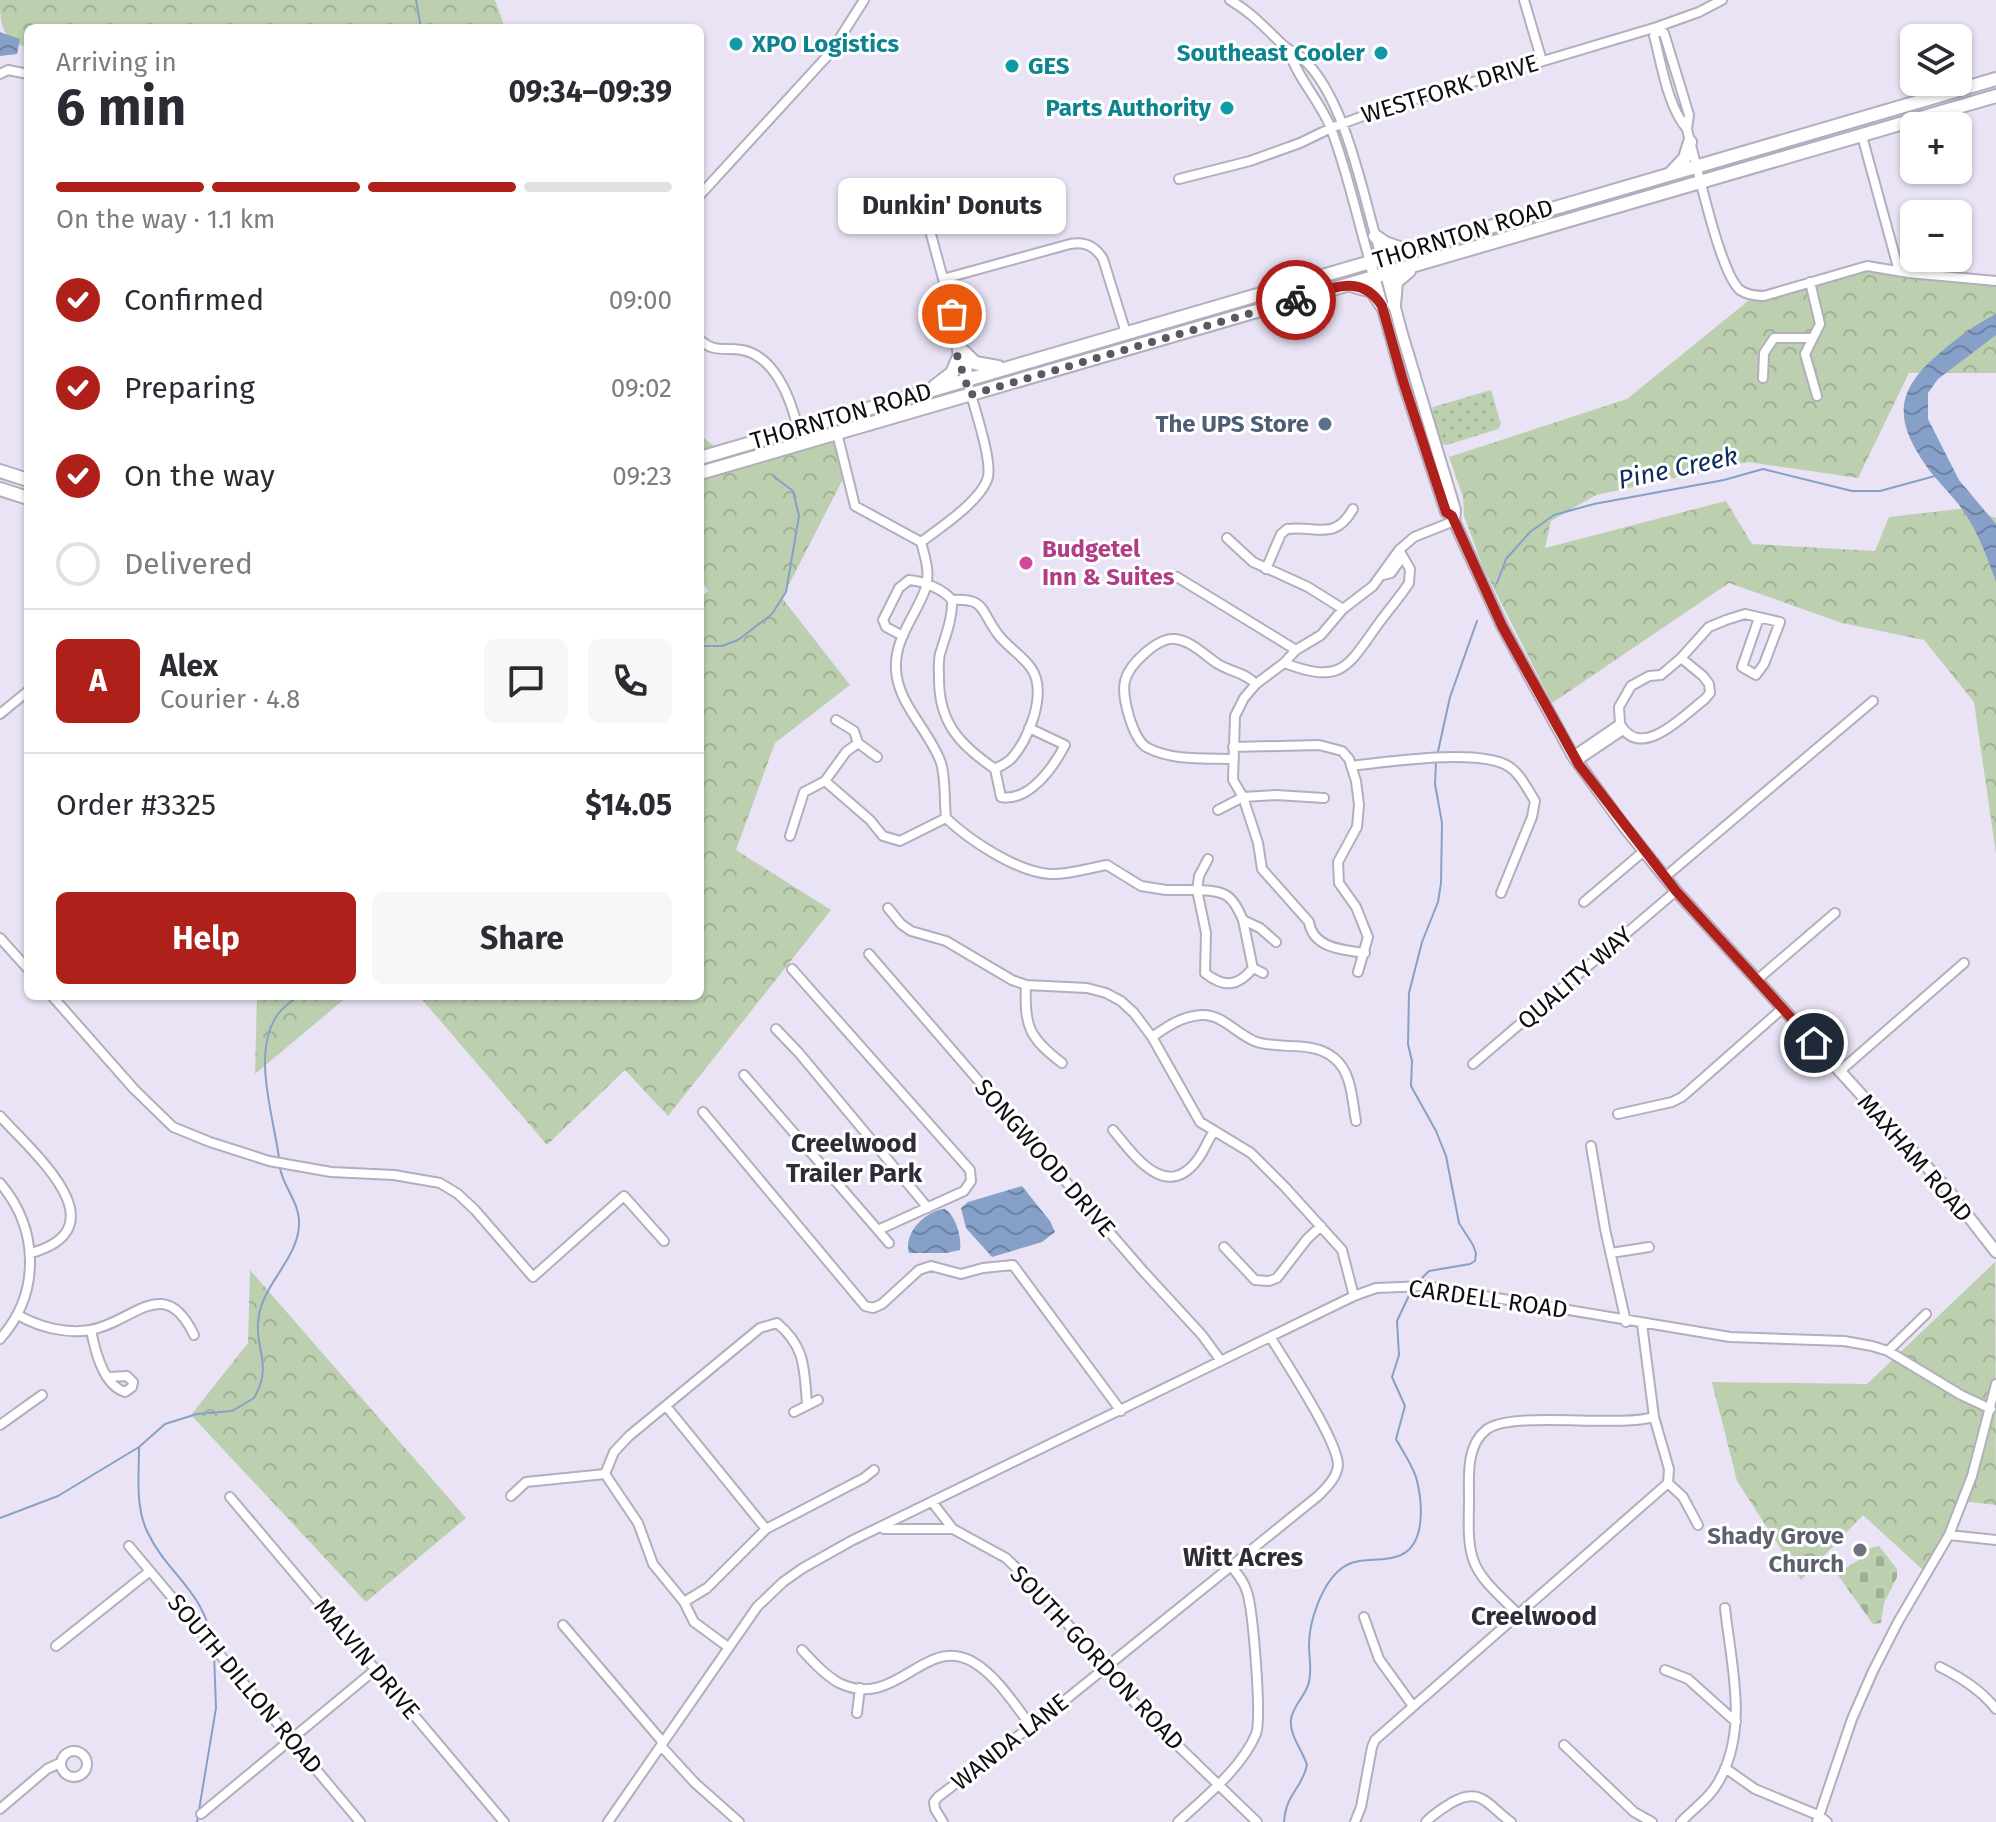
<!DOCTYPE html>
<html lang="en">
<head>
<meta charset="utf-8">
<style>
	body { margin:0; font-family:"Fira Sans",sans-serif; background:#f7f7f7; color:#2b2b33; height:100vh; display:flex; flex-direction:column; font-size:30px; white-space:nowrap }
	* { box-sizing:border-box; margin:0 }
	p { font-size:26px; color:#7c7c81 }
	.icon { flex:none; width:44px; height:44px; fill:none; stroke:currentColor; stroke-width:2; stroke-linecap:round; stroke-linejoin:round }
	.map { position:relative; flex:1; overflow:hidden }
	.sheet { position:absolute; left:24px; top:24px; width:680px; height:976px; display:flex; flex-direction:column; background:#fff; border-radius:12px; box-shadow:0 2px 6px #0004 }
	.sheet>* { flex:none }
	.tools { position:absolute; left:1900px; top:24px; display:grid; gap:16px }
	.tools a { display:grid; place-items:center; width:72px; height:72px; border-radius:12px; background:#fff; box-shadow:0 2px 6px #0004; font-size:40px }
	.pin { position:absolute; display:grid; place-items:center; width:68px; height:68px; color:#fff; margin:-34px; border:4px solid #fff; border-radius:50%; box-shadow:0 2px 8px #0007 }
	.courier { position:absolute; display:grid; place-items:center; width:80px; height:80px; margin:-40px; border:6px solid #b0201a; border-radius:50%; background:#fff; color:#222; box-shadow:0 2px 10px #0007 }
	.bubble { position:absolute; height:56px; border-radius:12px; background:#fff; box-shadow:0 2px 6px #0004; font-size:26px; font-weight:700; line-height:56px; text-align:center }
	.overview em { font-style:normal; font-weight:700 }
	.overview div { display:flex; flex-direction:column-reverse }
	.overview { display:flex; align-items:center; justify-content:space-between; height:136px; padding:0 32px }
	h1 { font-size:52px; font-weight:700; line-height:60px }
	.bar { display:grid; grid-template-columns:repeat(4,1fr); gap:12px 8px; align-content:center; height:96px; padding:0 32px }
	.bar i { height:10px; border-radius:6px; background:#e1e1e2 }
	.bar .selected { background:#b0201a }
	.bar p { grid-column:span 4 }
	.line { display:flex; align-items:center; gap:20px; padding:0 32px; border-top:2px solid #e1e1e2 }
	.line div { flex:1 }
	.round { display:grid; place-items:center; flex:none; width:84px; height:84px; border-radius:12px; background:#f7f7f7 }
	ol { padding:0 32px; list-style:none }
	li { display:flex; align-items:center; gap:24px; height:88px }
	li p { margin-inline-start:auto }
	li .icon { padding:8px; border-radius:50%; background:#b0201a; color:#fff; stroke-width:4 }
	li:last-child { color:#7c7c81 }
	li i { width:44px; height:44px; border:4px solid #e1e1e2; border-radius:50% }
	.button { display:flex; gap:16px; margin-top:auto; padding:16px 32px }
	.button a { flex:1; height:92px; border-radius:12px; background:#b0201a; color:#fff; font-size:32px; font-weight:700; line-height:92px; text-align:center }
	.button a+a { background:#f7f7f7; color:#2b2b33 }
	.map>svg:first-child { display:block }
	.grass { fill:url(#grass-dots) }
	.forest { fill:url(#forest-crowns) }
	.cemetery { fill:url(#cemetery-stones) }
	.water { fill:url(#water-waves) }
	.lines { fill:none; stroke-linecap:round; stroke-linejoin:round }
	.stream { stroke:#86a0c8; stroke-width:2 }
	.minor-casing { stroke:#b3aebe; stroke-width:12 }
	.major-casing { stroke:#b3aebe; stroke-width:14 }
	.highway-casing { stroke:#b3aebe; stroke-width:16 }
	.minor { stroke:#fff; stroke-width:8 }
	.major { stroke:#fff; stroke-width:10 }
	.highway { stroke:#fff; stroke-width:12 }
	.done { stroke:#5b5861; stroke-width:8; stroke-dasharray:0 14.4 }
	.route { stroke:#b0201a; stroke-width:10 }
	.culture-dot { fill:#0f9aa8; stroke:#fff; stroke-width:3 }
	.service-dot { fill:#5c6f8a; stroke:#fff; stroke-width:3 }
	.hotel-dot { fill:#d1479c; stroke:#fff; stroke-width:3 }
	.worship-dot { fill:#6b7280; stroke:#fff; stroke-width:3 }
	.labels { text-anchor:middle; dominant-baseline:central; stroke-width:6; stroke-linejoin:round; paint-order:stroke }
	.culture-label { font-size:24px; font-weight:bold; fill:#0d838f; stroke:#fff; text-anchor:start }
	.street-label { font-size:24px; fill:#0f0d12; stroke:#fff }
	.service-label { font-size:24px; font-weight:bold; fill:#4e5e75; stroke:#fff; text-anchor:end }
	.hotel-label { font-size:24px; font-weight:bold; fill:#b23c85; stroke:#fff; text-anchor:start }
	.worship-label { font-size:24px; font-weight:bold; fill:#5b616d; stroke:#fff; text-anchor:end }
	.water-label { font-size:26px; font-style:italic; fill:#0b2c5c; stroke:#fff }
	.neighbourhood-label { font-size:26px; font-weight:bold; fill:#302b38; stroke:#fff }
</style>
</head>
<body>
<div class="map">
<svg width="1996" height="1822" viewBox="0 0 1996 1822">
	<defs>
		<pattern id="grass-dots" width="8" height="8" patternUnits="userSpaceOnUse" patternTransform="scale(2)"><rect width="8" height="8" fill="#bcd0b0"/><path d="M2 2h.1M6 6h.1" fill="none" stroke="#a0b196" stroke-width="1.8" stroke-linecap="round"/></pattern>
		<pattern id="forest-crowns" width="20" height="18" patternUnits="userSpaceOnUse" patternTransform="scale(2)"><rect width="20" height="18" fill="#bcd0b0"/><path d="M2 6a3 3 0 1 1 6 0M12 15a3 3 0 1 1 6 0" fill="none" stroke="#a0b196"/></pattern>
		<pattern id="cemetery-stones" width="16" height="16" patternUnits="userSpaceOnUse" patternTransform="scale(2)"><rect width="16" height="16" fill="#bcd0b0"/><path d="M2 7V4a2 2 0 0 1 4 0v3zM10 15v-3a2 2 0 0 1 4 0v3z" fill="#a0b196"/></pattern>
		<pattern id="water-waves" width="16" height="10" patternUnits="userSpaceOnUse" patternTransform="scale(2)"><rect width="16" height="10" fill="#86a0c8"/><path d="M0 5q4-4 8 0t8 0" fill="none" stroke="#6c81a1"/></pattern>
	</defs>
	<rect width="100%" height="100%" fill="#e9e3f5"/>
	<path class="grass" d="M1491 390 1501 424 1498 429 1447 445 1442 444 1432 412 1433 407Z"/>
	<path class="forest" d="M0 0H495L505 28H28V48C2 38 0 26 0 0Z
		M1870 267 1996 278V373H1909L1858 478 1748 462 1596 495 1551 521 1545 548 1726 501 1752 544 1875 551 1889 517 1968 508 1996 518V854L1974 702 1924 640 1842 623 1729 583 1552 703 1483 567 1464 516 1463 497 1449 457 1627 399 1748 301Z
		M833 425 844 477 782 598 850 685 775 743 736 850 831 910 668 1116 625 1070 547 1145 419 996H700V598L708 591 700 578V435L733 460Z
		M257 996H348L255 1074Z
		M1995 1262 1996 1505 1961 1501 1924 1571 1863 1515 1801 1580 1737 1481 1712 1382 1867 1384Z
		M250 1270 466 1518 366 1602 191 1415 248 1343Z"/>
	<path class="cemetery" d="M1879 1546 1897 1569V1577L1884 1603 1881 1623 1873 1624 1837 1574 1869 1553V1548Z"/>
	<path class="water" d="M0 32 20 39 17 54 0 56Z
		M1996 314V335L1938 379 1928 393V419L1959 480 1996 524V582C1988 559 1979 535 1966 515 1955 497 1939 484 1927 467 1893 419 1895 390 1941 352 1958 337 1976 324 1996 314Z
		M1022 1186 1050 1221 1055 1232 1042 1242 992 1257 966 1228 961 1208 968 1202Z
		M945 1209C956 1216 962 1238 960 1250L946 1253H909C903 1233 926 1210 945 1209Z"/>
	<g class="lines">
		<path class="stream" d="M416 0 421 28
			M700 441 703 442
			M1497 583 1506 559 1530 532 1554 515 1594 504 1724 480 1763 469 1852 491H1880L1935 476
			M700 646H722L738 640 772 614 786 592 799 516 793 491 773 476
			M1437 756 1450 697 1477 621
			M279 1158C274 1118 252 1055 276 1017 281 1008 290 1003 298 996
			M1416 1284 1429 1271 1470 1264 1475 1261 1476 1253 1473 1245 1459 1223 1446 1156 1436 1131 1411 1086 1412 1061 1408 1044 1409 993 1422 942 1438 902 1441 883 1442 823 1435 784 1436 762
			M139 1447C139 1475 135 1508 148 1533 166 1572 205 1593 211 1639
			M0 1518 58 1496 139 1447 165 1424 197 1414 232 1411 254 1398C274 1364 253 1348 259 1315 265 1281 301 1256 299 1220 298 1201 283 1186 280 1168
			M197 1822 216 1708 214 1653
			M1284 1822C1286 1793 1302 1789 1307 1765 1303 1751 1289 1735 1291 1720 1292 1706 1306 1696 1309 1682 1312 1669 1309 1658 1309 1645 1309 1621 1322 1583 1342 1568 1359 1555 1382 1564 1401 1555 1427 1543 1422 1499 1416 1477 1411 1463 1403 1452 1396 1439L1405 1406 1392 1377 1399 1355 1397 1321 1412 1289"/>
		<g class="minor-casing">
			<path id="minor" d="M1230 0C1251 12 1265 28 1282 44 1288 50 1296 53 1302 58 1347 98 1364 202 1382 259
				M1524 0 1542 61
				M1657 27 1658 30 1654 36C1662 65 1667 105 1687 129
				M1658 30 1664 33 1689 115 1687 129 1690 142C1699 172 1720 273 1740 290 1747 295 1756 296 1764 296L1867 266 1909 273 1996 281
				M1289 51C1297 77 1319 100 1330 126 1347 169 1357 218 1370 262
				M0 74 8 70 28 74
				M1862 136 1899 271
				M1179 179 1250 161 1300 143 1331 128 1379 110 1657 27 1699 12 1722 0
				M700 195 831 52 864 0
				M922 201C932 238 942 275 952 312 957 334 954 360 967 379
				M943 279 1070 244C1085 241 1095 246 1103 259L1126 333
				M1810 282 1820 324 1805 354 1817 396
				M700 340C714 353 725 347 742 350 775 356 791 399 798 429
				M1763 378 1764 353 1774 338H1811
				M837 433 855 506 921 542C925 557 931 574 925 590 915 617 894 639 896 670 898 705 930 731 941 763 946 779 944 802 946 818 969 840 1017 872 1050 874 1068 875 1089 868 1107 865L1141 886 1166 890H1197L1199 876 1208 859
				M1227 538 1253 562 1308 587 1343 609
				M921 542C940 528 982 500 988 477 992 456 972 403 967 379 969 367 967 352 958 343
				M1266 569 1281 534 1287 529C1317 525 1334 542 1353 509
				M1383 575 1391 573 1399 562 1397 554
				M1177 577 1296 650
				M903 636 886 627 883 620 899 588 909 580C923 581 943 589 952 600 986 598 980 610 997 633 1006 646 1022 655 1031 668 1048 692 1029 740 1011 759 1007 763 1000 766 995 769 960 745 939 723 939 679 939 671 938 662 940 654 945 637 953 618 952 600
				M1284 663C1343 685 1347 667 1379 623 1389 609 1400 597 1409 583L1410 569 1399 550
				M0 714 28 691
				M836 720 854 731 858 743
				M1620 724C1641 762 1684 715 1705 699L1710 693 1709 684 1703 676 1681 658 1709 627 1726 620 1745 614 1780 622 1764 664 1756 675 1742 667 1759 618
				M1620 724 1619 707 1631 686 1649 676 1661 675 1681 658
				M1233 747 1319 745 1342 751 1349 759 1356 781 1359 805 1357 827 1338 862 1339 883 1356 907 1368 937 1358 972
				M1573 756 1620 724
				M1234 759C1207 758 1173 761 1148 748 1133 741 1121 696 1125 681 1129 664 1158 637 1175 639 1192 641 1204 655 1218 664 1231 672 1244 672 1256 684
				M1577 761 1623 730
				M1351 766C1387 762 1478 748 1508 766 1520 773 1528 790 1535 801L1532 817 1501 893
				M995 769 1001 797C1029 802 1053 768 1065 745L1029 728
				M825 781 870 820 883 836 900 841 946 818
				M1218 810 1243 797 1276 795 1324 798
				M790 836 804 792 825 781 846 752 858 743 877 757
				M1665 877 1873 701
				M1584 902 1644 851
				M888 908 901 924 911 931 946 941 1012 980 1026 985 1087 988 1106 993 1121 1001 1134 1013 1152 1037 1200 1122 1251 1153 1284 1186 1342 1250 1354 1296
				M1243 920 1252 964 1253 968 1263 973
				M0 938 28 969
				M1365 953C1342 950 1313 948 1309 922L1262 869 1258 843 1243 797 1233 780 1235 716 1244 698 1256 684 1284 663 1296 650 1321 635 1343 609 1373 586 1399 550 1414 537 1454 521
				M869 954 1144 1272 1202 1335 1221 1361
				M1253 968C1238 987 1224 988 1205 973L1206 933 1197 890C1226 891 1232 894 1243 920L1260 928 1276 942
				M792 969 970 1170 971 1181 964 1191 878 1230
				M1758 979 1835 913
				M1026 985C1024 1026 1029 1038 1062 1063
				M52 996 134 1089 173 1127 210 1142 269 1161 331 1172 394 1175 440 1183 458 1194 475 1210 533 1277 624 1196 664 1241
				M776 1029 799 1053 928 1208
				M1152 1037C1168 1026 1182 1016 1202 1015 1223 1014 1238 1036 1257 1042 1282 1050 1313 1040 1334 1058 1352 1072 1352 1100 1356 1121
				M1473 1064 1676 891
				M1839 1072 1964 963
				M744 1075 889 1243
				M703 1112 865 1306 873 1308 882 1304 919 1270 931 1266 961 1274 983 1268 1013 1265 1121 1411
				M1618 1114 1672 1102 1682 1097 1783 1008
				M0 1116C31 1151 123 1227 31 1253
				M1113 1130C1133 1154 1166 1203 1198 1159 1204 1151 1208 1140 1214 1131
				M1591 1146 1605 1229 1626 1322
				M0 1183C39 1229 41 1293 0 1339
				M1224 1247 1255 1280 1269 1281 1277 1278 1307 1239 1321 1226
				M1611 1253 1649 1247
				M18 1315C39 1327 65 1334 90 1330 133 1323 164 1272 194 1335
				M1642 1324 1654 1417 1669 1469 1668 1483 1683 1497 1698 1525
				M91 1330C95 1351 103 1385 125 1392L132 1387 133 1382 127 1376 109 1377
				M1888 1351 1926 1314
				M666 1406 766 1529
				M794 1412 818 1400
				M0 1425 42 1395
				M511 1496 526 1482 605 1474
				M230 1497 504 1822
				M932 1502 953 1529 1006 1558 1036 1587 1141 1710 1257 1822
				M884 1529H953
				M1949 1535 1996 1540
				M129 1546 360 1822
				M684 1602 707 1588 766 1529 864 1478 874 1470
				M1519 1615C1504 1599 1480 1581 1473 1559 1467 1541 1469 1518 1469 1499 1469 1476 1466 1446 1486 1430 1510 1410 1616 1428 1654 1417
				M1364 1617 1379 1659 1413 1706
				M563 1625 661 1740 662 1747 695 1783 739 1822
				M56 1646 150 1571
				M728 1647 694 1622 684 1602 653 1564 638 1523 605 1474 614 1452 629 1436 760 1328 777 1323C806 1347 804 1369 807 1404
				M802 1650C813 1662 825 1675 839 1683 897 1711 924 1634 973 1662 996 1675 1015 1705 1031 1726
				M1940 1667C1962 1678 1981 1690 1996 1709
				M1665 1670 1688 1679 1736 1722
				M857 1713 860 1688
				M1564 1745 1634 1812 1652 1822
				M61 1764a13 13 0 1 1 26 0a13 13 0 1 1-26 0Z
				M1725 1768 1755 1789 1820 1816 1827 1822
				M0 1809 47 1769 60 1763
				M201 1814 376 1669
				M608 1822 757 1607 783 1582 803 1568 851 1541 1354 1296 1376 1288 1425 1286 1730 1337 1844 1341 1872 1346 1888 1351 1961 1395 1991 1409
				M943 1822 935 1809 934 1802 938 1797 1064 1701 1318 1496C1326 1488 1337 1478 1338 1465 1338 1441 1285 1361 1271 1338
				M1178 1822C1205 1797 1241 1769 1256 1734 1262 1718 1253 1610 1247 1592 1244 1581 1238 1575 1231 1566
				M1355 1822 1361 1807 1372 1747 1375 1740 1668 1483
				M1426 1822C1433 1814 1442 1809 1451 1803 1481 1785 1488 1806 1511 1822
				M1681 1822C1694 1808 1710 1798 1719 1781 1749 1728 1731 1665 1725 1608
				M1817 1822 1852 1719 1873 1671 1898 1622 1949 1535 1972 1476 1996 1384"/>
		</g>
		<g class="major-casing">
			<path id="major" d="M1382 259 1402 334 1455 510 1454 521 1502 626 1573 756 1623 825 1676 891 1948 1190 1996 1252
				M1370 262 1403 381 1446 512 1452 516"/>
		</g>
		<g class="highway-casing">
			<path id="highway" d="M1671 173 1685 158 1690 142
				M1375 236 1385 243 1408 251
				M1354 286 1372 291 1382 306
				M1394 305 1396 282 1409 271
				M964 352 975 363 998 367
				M935 386 952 373 958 359
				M700 458 1996 79
				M0 471 28 480
				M700 473 1996 96
				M0 489 28 498"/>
		</g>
		<use href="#minor" class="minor"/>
		<use href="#major" class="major"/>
		<use href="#highway" class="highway"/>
	</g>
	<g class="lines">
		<path class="done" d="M952 314 958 343 956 352 970 395 1296 300"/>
		<path class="route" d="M1296 300C1329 290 1360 271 1382 306L1403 381 1446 512 1452 516 1502 626 1579 765 1676 891 1814 1043"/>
	</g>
	<g class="culture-dot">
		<circle cx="736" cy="44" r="8"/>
		<circle cx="1381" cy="53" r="8"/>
		<circle cx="1012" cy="66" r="8"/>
		<circle cx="1227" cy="108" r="8"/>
	</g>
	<circle class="service-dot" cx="1325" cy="424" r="8"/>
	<circle class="hotel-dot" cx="1026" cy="563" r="8"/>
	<circle class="worship-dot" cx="1860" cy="1550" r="8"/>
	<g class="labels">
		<g class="culture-label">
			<text x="752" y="44">XPO Logistics</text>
			<text x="1365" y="53" text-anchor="end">Southeast Cooler</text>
			<text x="1028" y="66">GES</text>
			<text x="1211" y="108" text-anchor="end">Parts Authority</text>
		</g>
		<g class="street-label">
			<text transform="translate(1450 89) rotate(-17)">WESTFORK DRIVE</text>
			<text transform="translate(1463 234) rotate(-17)">THORNTON ROAD</text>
			<text transform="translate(841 416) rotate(-16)">THORNTON ROAD</text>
			<text transform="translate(1575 978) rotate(-41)">QUALITY WAY</text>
			<text transform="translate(1045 1158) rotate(49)">SONGWOOD DRIVE</text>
			<text transform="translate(1915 1158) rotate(49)">MAXHAM ROAD</text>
			<text transform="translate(1488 1299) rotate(8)">CARDELL ROAD</text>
			<text transform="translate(1097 1658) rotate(47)">SOUTH GORDON ROAD</text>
			<text transform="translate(367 1659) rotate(50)">MALVIN DRIVE</text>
			<text transform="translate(245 1684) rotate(50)">SOUTH DILLON ROAD</text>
			<text transform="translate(1010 1742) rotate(-38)">WANDA LANE</text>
		</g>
		<g class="service-label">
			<text x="1309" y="424">The UPS Store</text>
		</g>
		<g class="hotel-label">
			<text x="1042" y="549">Budgetel<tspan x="1042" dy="28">Inn &amp; Suites</tspan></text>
		</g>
		<g class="worship-label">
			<text x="1844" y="1536">Shady Grove<tspan x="1844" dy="28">Church</tspan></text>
		</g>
		<g class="water-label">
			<text transform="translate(1678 468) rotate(-12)">Pine Creek</text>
		</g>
		<g class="neighbourhood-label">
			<text x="854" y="1143">Creelwood<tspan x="854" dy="30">Trailer Park</tspan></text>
			<text x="1243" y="1557">Witt Acres</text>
			<text x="1534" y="1616">Creelwood</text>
		</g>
	</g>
</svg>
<div class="tools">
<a><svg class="icon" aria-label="layers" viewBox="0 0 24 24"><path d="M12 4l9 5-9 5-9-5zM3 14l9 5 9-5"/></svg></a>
<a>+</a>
<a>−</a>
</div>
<div class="pin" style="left:952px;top:314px;background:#ea580c"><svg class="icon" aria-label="bag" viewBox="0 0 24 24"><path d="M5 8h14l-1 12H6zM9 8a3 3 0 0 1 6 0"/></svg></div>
<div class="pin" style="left:1814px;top:1043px;background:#1f2937"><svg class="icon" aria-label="home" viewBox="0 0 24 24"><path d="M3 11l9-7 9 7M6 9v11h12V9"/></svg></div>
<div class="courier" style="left:1296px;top:300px"><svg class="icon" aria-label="bike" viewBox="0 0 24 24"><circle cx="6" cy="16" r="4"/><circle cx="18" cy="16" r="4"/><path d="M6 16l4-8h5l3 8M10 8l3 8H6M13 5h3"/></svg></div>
<div class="bubble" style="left:838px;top:178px;width:228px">Dunkin' Donuts</div>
<section class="sheet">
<div class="overview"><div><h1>6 min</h1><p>Arriving in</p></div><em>09:34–09:39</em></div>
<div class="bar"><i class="selected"></i><i class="selected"></i><i class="selected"></i><i></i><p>On the way · 1.1 km</p></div>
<ol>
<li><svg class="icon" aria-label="check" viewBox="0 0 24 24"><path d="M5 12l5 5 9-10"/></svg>Confirmed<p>09:00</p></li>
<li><svg class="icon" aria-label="check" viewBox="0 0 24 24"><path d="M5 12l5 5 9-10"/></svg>Preparing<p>09:02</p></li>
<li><svg class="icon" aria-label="check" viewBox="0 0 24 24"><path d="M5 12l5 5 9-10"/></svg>On the way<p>09:23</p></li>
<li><i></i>Delivered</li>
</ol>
<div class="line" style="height:144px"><b class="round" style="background:#b0201a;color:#fff">A</b><div><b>Alex</b><p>Courier · 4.8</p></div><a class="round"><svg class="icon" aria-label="chat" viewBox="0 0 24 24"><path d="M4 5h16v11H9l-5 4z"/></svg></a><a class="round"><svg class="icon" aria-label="phone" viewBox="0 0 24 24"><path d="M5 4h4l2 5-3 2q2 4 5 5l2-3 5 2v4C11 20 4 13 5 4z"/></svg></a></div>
<div class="line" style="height:104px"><div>Order #3325</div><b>$14.05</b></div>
<div class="button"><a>Help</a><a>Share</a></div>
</section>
</div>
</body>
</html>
